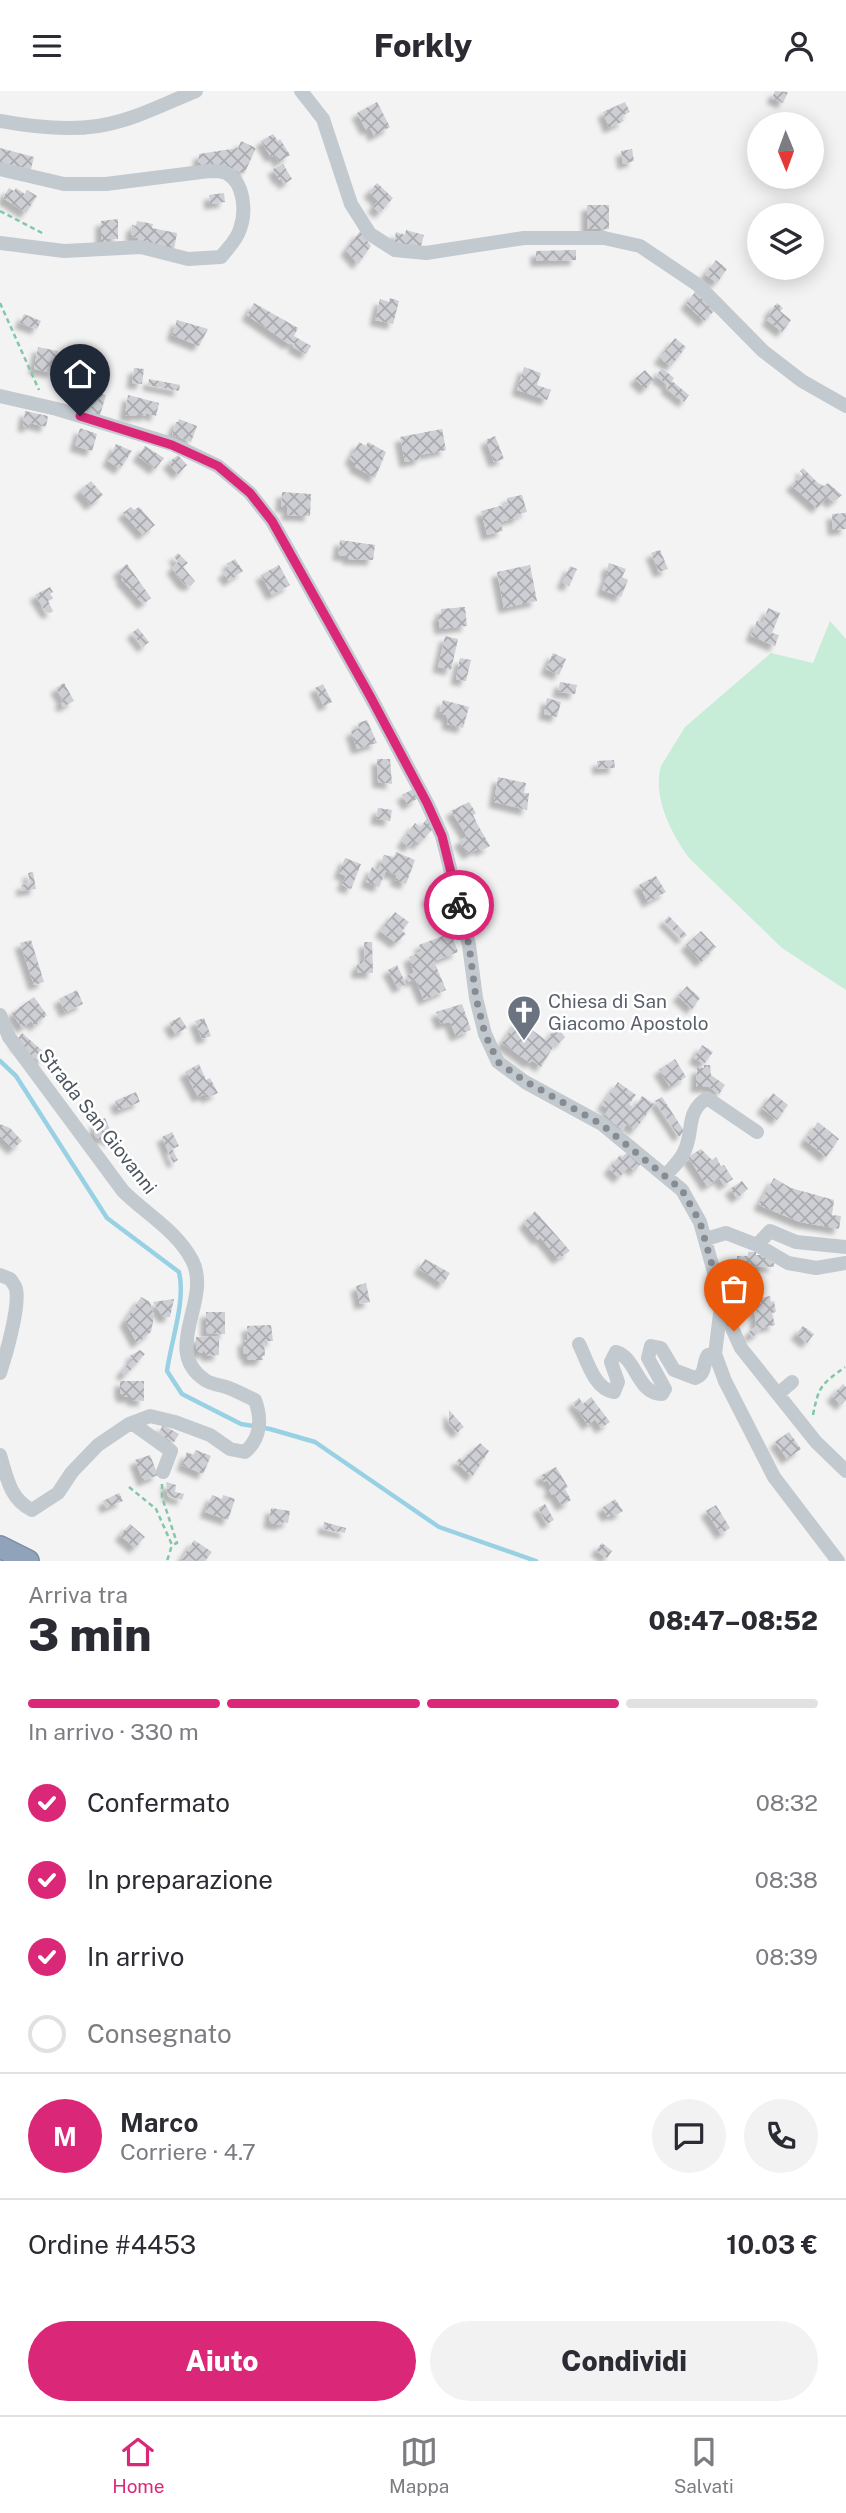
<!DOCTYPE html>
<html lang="it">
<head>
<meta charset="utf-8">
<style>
	body { margin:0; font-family:"Public Sans",sans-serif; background:#f2f2f3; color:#2b2b33; height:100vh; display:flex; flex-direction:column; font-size:26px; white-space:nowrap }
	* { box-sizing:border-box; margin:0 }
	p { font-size:23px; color:#7c7c81 }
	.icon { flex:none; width:38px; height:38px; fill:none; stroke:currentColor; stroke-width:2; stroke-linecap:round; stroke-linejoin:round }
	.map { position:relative; height:1470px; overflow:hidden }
	.panel { display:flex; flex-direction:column; background:#fff; flex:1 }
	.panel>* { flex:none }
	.needle { width:46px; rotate:179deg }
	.buttons { position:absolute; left:747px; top:21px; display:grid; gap:14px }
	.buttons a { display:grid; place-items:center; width:77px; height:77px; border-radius:50%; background:#fff; box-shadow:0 4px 18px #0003; font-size:35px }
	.pin { position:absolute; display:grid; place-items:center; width:60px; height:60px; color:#fff; margin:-72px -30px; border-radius:50% 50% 50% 0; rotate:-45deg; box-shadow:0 0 7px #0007 }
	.pin .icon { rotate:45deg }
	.courier { position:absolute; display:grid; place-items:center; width:70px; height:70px; margin:-35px; border:5px solid #db2777; border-radius:50%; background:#fff; color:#222; box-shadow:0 2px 9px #0007 }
	.head em { font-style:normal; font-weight:800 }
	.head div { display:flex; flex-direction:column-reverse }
	.head { display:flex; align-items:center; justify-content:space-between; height:119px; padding:0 28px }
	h1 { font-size:46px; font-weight:800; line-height:52px }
	.bar { display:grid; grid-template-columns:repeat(4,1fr); gap:10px 7px; align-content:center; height:84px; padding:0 28px }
	.bar i { height:9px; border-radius:5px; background:#e1e1e2 }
	.bar .current { background:#db2777 }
	.bar p { grid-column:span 4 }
	.line { display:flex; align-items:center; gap:18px; padding:0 28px; border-top:2px solid #e1e1e2 }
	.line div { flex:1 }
	.round { display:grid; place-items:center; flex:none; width:74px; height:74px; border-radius:37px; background:#f2f2f3 }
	ol { padding:0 28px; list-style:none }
	li { display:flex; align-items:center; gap:21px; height:77px }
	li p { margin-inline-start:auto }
	li .icon { padding:7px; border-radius:50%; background:#db2777; color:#fff; stroke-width:4 }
	li:last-child { color:#7c7c81 }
	li i { width:38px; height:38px; border:4px solid #e1e1e2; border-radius:50% }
	.cta { display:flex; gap:14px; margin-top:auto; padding:14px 28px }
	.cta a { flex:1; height:80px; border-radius:42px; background:#db2777; color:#fff; font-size:28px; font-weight:800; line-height:80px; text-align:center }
	.cta a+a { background:#f2f2f3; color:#2b2b33 }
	header { display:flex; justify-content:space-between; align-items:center; height:91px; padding:0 28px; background:#fff; font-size:32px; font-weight:800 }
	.dock { display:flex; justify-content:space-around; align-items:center; height:98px; border-top:2px solid #e1e1e2; background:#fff; font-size:19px; color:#7c7c81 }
	.dock a { display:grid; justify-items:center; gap:4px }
	.dock .current { color:#db2777 }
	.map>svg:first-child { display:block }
	.green { fill:#c7ecd7 }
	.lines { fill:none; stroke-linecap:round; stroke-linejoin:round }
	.stream { stroke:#99d1e4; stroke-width:4.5 }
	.building { fill:url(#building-cross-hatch); filter:url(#shadow) }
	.highway-casing { stroke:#7b8ea7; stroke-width:24 }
	.path { stroke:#82c7a8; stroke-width:2.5; stroke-dasharray:5 3.5; stroke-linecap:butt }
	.minor { stroke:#c2c9cf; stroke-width:14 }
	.highway { stroke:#90a3bb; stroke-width:21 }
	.done { stroke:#878c92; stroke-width:7; stroke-dasharray:0 12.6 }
	.route { stroke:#db2777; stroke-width:9 }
	.labels { text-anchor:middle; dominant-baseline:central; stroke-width:5; stroke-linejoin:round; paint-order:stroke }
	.worship-label { font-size:19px; fill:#5b616d; stroke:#fff; text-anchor:start }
	.street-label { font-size:19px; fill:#4c555e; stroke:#fff }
</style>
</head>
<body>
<header><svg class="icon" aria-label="menu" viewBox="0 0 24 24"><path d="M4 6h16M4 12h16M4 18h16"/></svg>Forkly<svg class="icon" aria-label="person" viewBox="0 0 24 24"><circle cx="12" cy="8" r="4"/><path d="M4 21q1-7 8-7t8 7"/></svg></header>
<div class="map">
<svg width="846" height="1470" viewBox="0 0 846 1470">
	<defs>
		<pattern id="building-cross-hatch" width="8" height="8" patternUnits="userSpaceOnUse" patternTransform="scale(1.75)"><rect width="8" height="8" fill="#cdcfd4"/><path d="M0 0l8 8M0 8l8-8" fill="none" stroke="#a9abaf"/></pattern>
		<filter id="shadow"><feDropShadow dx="-5.5" dy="5.5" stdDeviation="2" flood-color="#0004"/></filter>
	</defs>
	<rect width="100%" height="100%" fill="#f4f3f3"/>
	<path class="green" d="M830 530 846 548V899L782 857 690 768C672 744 652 706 661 675L685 636 771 562 813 572Z"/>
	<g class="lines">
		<path class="stream" d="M0 970 16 985 107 1127 179 1181C186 1210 171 1250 167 1280L182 1303 241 1333 270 1338 315 1351 439 1436 536 1470"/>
	</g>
	<path class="building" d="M775 0 788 1 783 12 772 7Z
		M377 11 390 36 374 45 370 37 366 39 357 22Z
		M625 11 630 21 621 25 624 30 609 37 603 21Z
		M273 43 278 50 280 48 290 64 279 71 275 64 271 66 261 50Z
		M241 50 256 57 244 83 227 75 198 76 199 63 238 57Z
		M0 57 34 66 30 82 0 74Z
		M632 58 634 70 623 73 621 60Z
		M283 73 292 88 284 93 281 87 279 89 273 78Z
		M377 92 393 107 380 122 373 116 378 110 369 101Z
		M9 97 14 100 16 97 25 103 27 99 37 105 26 122 3 107Z
		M224 102 225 111 210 113 209 104Z
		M587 114H609V138H587Z
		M118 128V148H108V154L101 153V130Z
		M137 130 153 133 152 137 177 142 174 158 139 151 138 147 131 146 132 134 136 135Z
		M406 139 424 144 420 158 394 151 396 141 405 144Z
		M360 140 371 155 358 173 346 159Z
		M576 159V169L536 170V160Z
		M716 169 727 178 717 192 705 183Z
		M695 201 715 219 704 230 686 213Z
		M390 207 399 210 393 233 375 229 380 208 389 211Z
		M254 212 298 237 294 245 311 255 306 263 293 256 295 253 290 251 289 253 247 224Z
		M777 212 783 217 780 220 791 229 782 241 767 229 771 223 769 221Z
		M24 223 41 230 37 238 20 232Z
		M177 229 208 238 199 255 172 244Z
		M675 247 686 256 671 275 659 267Z
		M38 256 58 260 53 282 34 278Z
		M67 268 87 273 86 281 65 276Z
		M524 276 541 282 537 294 551 299 547 309 517 299Z
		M134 277 144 278 142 293 132 292Z
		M662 277 674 287 672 290 689 304 684 311 666 297 668 294 656 285Z
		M645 279 654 289 645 298 635 288Z
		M149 288 180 294 179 300 148 294Z
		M80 297 106 304 100 324 75 318Z
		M128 304 159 312 156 325 146 322V325L137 323 136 325 125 324Z
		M25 320 48 325 46 336 30 332 29 336 23 335Z
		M179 328 197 335 191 351 172 344 176 331H178Z
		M80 337 97 343 92 360 75 355Z
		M442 338 446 359 420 364 421 368 405 371 400 346Z
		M495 345 504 368 494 371 486 349Z
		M359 351 366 355 368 351 386 361 375 387 355 376V372L350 368Z
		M116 353 132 360 120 378 108 370Z
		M145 355 164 367 155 378 138 365Z
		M178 364 187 374 178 383 168 372Z
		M803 377 818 392 824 395 828 392 842 404 832 412 827 406 817 417 791 394 803 383 800 380Z
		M91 390 103 404 91 414 79 400Z
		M282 401 311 403 310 425 287 424 288 416H281Z
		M522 404 527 421 519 423 520 426 500 431 503 440 487 444 481 420 508 413 507 407Z
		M131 416 134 419 139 416 155 434 143 444 123 422Z
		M846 422V438L833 439 832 423Z
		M340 449 375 454 373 469 348 468V465L338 464Z
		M660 459 668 478 659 481 651 462Z
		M178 462 188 472 183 476 195 490 190 495 183 492 172 477 178 471 174 466Z
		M235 468 243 480 229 490 223 482 230 477 227 473Z
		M609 472 626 478 622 486 628 489 621 506 602 499 608 482 606 481Z
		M127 473 151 507 143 513 121 488 123 486 118 480Z
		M279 474 290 494 272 504 261 484Z
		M530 474 537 510 504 517 497 481Z
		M570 475 577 478 569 495 562 492Z
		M50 496 53 501 50 503 53 507 48 510 53 520 50 522 46 521 35 504Z
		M465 516 467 535 440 538 438 524H441V518Z
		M768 517 780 522 772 542 779 544 775 555 751 545 757 530 763 532Z
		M138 537 149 551 143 556 132 542Z
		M445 545 458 548 451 579 438 576Z
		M553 562 566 568 559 584 546 578Z
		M460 567 471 569 466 590 456 588Z
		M560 591 577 594 575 603 558 601Z
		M64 592 74 610 63 616 60 611 63 609 56 597Z
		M323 593 332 611 324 615 315 597Z
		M547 607 561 611 557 626 544 623Z
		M443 609 469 616 463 637 447 633 448 629 446 624 439 622Z
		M367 629 377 652 357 658 351 640 359 637 358 632Z
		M377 668H390L392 693 378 691Z
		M614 669 615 677 598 678 597 670Z
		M498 686 526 692 524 702H529L527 719 494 711Z
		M413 698 418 707 408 714 402 704Z
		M469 711 476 722 473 724 479 736 490 755 481 760 479 757 468 763 459 750 467 745 451 720Z
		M378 717 392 719 390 730 376 728Z
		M427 727 432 739 418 754 414 750 409 756 402 751 415 732 421 736Z
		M396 761 415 769 406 793 395 789 397 784 386 780 379 796 366 791 372 776 378 779 384 764 394 766Z
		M345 767 361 773 351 798 342 794 346 785 339 782Z
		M33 781 36 798 22 800 21 794 30 792 28 782Z
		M656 785 666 801 648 811 639 794Z
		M446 793 450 799 432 813 427 807Z
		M395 821 409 831 402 840 406 843 396 852 380 840Z
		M669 825 687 844 682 848 664 830Z
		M701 840 716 856 701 871 686 854Z
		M451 842 458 861 434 870 446 899 424 909 415 888 409 891 406 885 414 882 409 866 422 860 419 854Z
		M31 849 44 891 34 894 20 852Z
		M364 851H372L373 882H357V874H360V870H365Z
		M397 874 406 893 398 897 388 879Z
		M687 895 700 907 692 918 678 905Z
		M77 899 83 913 65 921 59 908Z
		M34 906 47 924 35 935 31 930 22 937 12 922Z
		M462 913 471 939 456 945 450 931 441 933 436 921Z
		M180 926 187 937 175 943 169 932Z
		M204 927 211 945 202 948 195 930Z
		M518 929 546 949 557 936 565 946 558 953 556 951 541 976 532 969 530 972 502 952Z
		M22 942 46 963 40 971 15 952Z
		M702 954 713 961 704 973 694 967Z
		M675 968 686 986 670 996 659 979Z
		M199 973 206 989 210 987 218 1002 207 1007 205 1003 198 1006 185 981Z
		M704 974H710L711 984 725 994 719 1003 709 996H696L697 977H704Z
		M618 991 636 1004 629 1013 634 1017 642 1005 654 1013 635 1039 627 1033 623 1039 604 1025 609 1018 602 1014Z
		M136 1001 140 1011 119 1019 115 1010Z
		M773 1002 788 1014 777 1029 762 1017Z
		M662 1006 684 1040 679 1046 655 1010Z
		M105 1027 114 1048 109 1050 107 1046 97 1050 92 1038 97 1036 95 1031Z
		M818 1031 839 1048 826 1066 805 1049Z
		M0 1033 10 1037 22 1050 13 1058 0 1045Z
		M172 1041 179 1055 172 1058 178 1069 173 1072 162 1046Z
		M701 1058 712 1069 716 1066 721 1075 724 1074 733 1088 724 1094 719 1087 707 1095 688 1066Z
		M629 1060 643 1070 635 1080 629 1075 619 1087 609 1078 620 1064 622 1066Z
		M774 1087 791 1097 834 1109 832 1124 841 1125 839 1138 800 1131 761 1115 759 1113Z
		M742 1090 748 1098 737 1107 730 1098Z
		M535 1120 570 1160 558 1168 540 1146 538 1149 524 1132Z
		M748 1161H756V1164H761L774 1172V1176L737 1175V1165H748Z
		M425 1168 450 1182 443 1193 419 1178Z
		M366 1192 370 1211 360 1213 356 1195Z
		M770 1205 771 1211 774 1210 776 1221 772 1222 775 1234 760 1237 761 1240 752 1246 749 1241 756 1235 754 1215 761 1213 760 1207Z
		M141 1206 150 1211 154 1225 151 1241 137 1252 125 1230Z
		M174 1208 170 1226H163L153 1211Z
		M206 1221H225V1243L206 1242Z
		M271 1234 273 1250H264L265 1265H262L263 1269H248L247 1263H244L243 1249H248L247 1235Z
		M803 1235 814 1243 807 1252 796 1243Z
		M219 1245V1264L208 1265 203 1258V1262H196V1246Z
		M140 1259 145 1263 125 1285 121 1281 133 1267 130 1265Z
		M120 1290H144V1310L132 1309V1306H122V1303H120Z
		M843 1293 846 1296V1309L841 1314 832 1305Z
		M591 1306 610 1331 601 1337 595 1328 588 1334 573 1312 579 1307 583 1313Z
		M449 1319 464 1336 457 1342 449 1332Z
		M163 1334 179 1343 174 1351 158 1343Z
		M789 1341 801 1358 787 1368 775 1351Z
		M480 1352 489 1360 472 1386 456 1371 460 1367 462 1369Z
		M196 1359 211 1365 203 1383 182 1374 187 1361 193 1364Z
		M150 1364 158 1384 143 1390 135 1369Z
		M556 1376 568 1396 565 1398 571 1409 562 1415 554 1402 552 1404 549 1399 552 1397 547 1389 544 1391 540 1385Z
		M166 1391 176 1394 175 1401 184 1403 182 1409 168 1405Z
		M119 1402 123 1410 106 1417 103 1410Z
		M212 1404 222 1408 223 1404 235 1408 228 1429 205 1421Z
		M615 1408 623 1420 615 1425 613 1422 608 1426 602 1417Z
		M545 1413 554 1429 547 1433 538 1417Z
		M716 1414 730 1437 721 1443 706 1420Z
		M271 1417 290 1420 288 1432 283 1431 282 1434 269 1432Z
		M324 1431 346 1437 345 1442 323 1438Z
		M130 1433 145 1446 135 1457 120 1444Z
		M194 1449 212 1461 205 1470 181 1469Z
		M602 1452 612 1460 607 1467 596 1459Z"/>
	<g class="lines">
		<g class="highway-casing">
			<path id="highway" d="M0 1456 28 1470"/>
		</g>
		<path class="path" d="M0 120 44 143
			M0 212 39 299
			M813 1324C819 1294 821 1294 845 1276
			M162 1393V1406L177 1452 172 1454
			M129 1396 156 1418 172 1454 167 1470"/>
		<path class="minor" d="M301 0 323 28 351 113 370 143 395 159 426 162 524 147H604L640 155 698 194 763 260 802 290 846 315
			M0 30C32 36 65 40 98 35 132 30 164 13 196 0
			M0 78 64 93H106L209 80C214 80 222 80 226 82 245 91 246 122 240 138 237 149 227 158 221 166L188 168 141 156 64 160 0 152
			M0 305 57 318 172 353 218 375 250 402 272 430 370 605 427 712 442 745 469 854 476 907 485 943 498 971 525 991 602 1033 682 1099 700 1131 726 1224 741 1257 816 1351 846 1380
			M0 924 9 946 123 1100C146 1123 177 1140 192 1169 213 1209 160 1259 205 1289 211 1293 219 1294 226 1296 236 1299 245 1305 255 1309 262 1328 261 1347 245 1361L230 1358 210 1344 175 1331 150 1325 129 1333 98 1354 72 1381 58 1402 32 1419C10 1408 7 1387 0 1364
			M665 1085C671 1078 679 1071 683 1063 695 1042 684 1022 707 1007L757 1041
			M706 1148 726 1142 757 1154 788 1172 816 1177 846 1172
			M757 1154 770 1140 796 1151 846 1156
			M0 1184 10 1188C11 1189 16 1196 16 1198 20 1215 6 1264 0 1282
			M721 1215 715 1263 725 1290 774 1386 838 1470
			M579 1253C587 1269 594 1298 614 1301L618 1291 611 1271 616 1261C637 1267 637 1303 662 1303L665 1298 648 1267 651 1255 661 1257 674 1279 695 1287C707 1283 702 1273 708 1264L715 1263
			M778 1303 792 1291
			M132 1332 171 1360 163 1381"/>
		<use href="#highway" class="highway"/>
	</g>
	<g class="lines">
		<path class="done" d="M459 814 469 854 476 907 485 943 498 971 525 990 601 1033 682 1099 700 1131 726 1224 734 1240"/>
		<path class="route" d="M80 325 172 354 218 375 250 402 272 430 370 605 427 712 442 745 459 814"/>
	</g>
	<defs>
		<g id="church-pin" transform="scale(1.75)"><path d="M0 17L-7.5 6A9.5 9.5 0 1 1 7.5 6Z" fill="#6b7280" stroke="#fff"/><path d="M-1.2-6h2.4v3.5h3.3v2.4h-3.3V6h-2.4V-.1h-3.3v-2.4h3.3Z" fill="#fff"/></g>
	</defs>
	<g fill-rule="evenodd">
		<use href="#church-pin" x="524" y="921"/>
	</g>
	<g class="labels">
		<g class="worship-label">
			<text x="548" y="910">Chiesa di San<tspan x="548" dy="22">Giacomo Apostolo</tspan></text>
		</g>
		<g class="street-label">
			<text transform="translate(98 1030) rotate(52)">Strada San Giovanni</text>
		</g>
	</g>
</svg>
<div class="buttons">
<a><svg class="needle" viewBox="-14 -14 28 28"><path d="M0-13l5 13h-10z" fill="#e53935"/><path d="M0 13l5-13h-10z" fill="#7c7c81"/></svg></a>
<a><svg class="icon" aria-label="layers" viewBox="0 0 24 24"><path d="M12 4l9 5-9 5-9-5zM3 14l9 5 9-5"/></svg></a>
</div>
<div class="pin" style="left:734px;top:1240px;background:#ea580c"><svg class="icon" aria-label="bag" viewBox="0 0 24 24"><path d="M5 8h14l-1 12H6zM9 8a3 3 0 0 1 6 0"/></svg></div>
<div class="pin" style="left:80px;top:325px;background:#1f2937"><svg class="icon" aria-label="home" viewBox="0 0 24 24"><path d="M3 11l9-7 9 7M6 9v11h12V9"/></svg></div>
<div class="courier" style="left:459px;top:814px"><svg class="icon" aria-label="bike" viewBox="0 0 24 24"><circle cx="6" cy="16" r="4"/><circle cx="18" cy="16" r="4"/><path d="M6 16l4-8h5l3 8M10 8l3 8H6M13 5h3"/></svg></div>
</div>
<section class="panel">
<div class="head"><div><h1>3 min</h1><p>Arriva tra</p></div><em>08:47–08:52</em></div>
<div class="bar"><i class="current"></i><i class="current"></i><i class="current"></i><i></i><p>In arrivo · 330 m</p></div>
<ol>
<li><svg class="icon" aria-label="check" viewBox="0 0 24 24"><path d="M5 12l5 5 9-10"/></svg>Confermato<p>08:32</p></li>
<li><svg class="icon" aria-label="check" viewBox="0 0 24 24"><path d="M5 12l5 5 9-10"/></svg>In preparazione<p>08:38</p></li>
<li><svg class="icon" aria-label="check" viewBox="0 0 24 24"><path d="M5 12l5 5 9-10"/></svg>In arrivo<p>08:39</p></li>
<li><i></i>Consegnato</li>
</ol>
<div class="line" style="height:126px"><b class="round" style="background:#db2777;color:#fff">M</b><div><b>Marco</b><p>Corriere · 4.7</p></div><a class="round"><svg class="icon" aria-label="chat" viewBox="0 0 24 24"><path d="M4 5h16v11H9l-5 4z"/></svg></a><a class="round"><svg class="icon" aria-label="phone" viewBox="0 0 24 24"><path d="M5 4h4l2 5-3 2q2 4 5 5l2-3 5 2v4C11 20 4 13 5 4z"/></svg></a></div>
<div class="line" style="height:91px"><div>Ordine #4453</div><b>10.03 €</b></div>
<div class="cta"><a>Aiuto</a><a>Condividi</a></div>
</section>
<nav class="dock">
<a class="current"><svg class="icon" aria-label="home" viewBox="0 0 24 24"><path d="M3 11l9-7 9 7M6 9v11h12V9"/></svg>Home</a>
<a><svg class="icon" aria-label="map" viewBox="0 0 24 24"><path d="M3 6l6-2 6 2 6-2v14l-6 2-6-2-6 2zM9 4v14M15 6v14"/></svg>Mappa</a>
<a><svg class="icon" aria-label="saved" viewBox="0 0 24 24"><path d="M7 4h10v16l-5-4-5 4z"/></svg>Salvati</a>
</nav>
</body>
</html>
